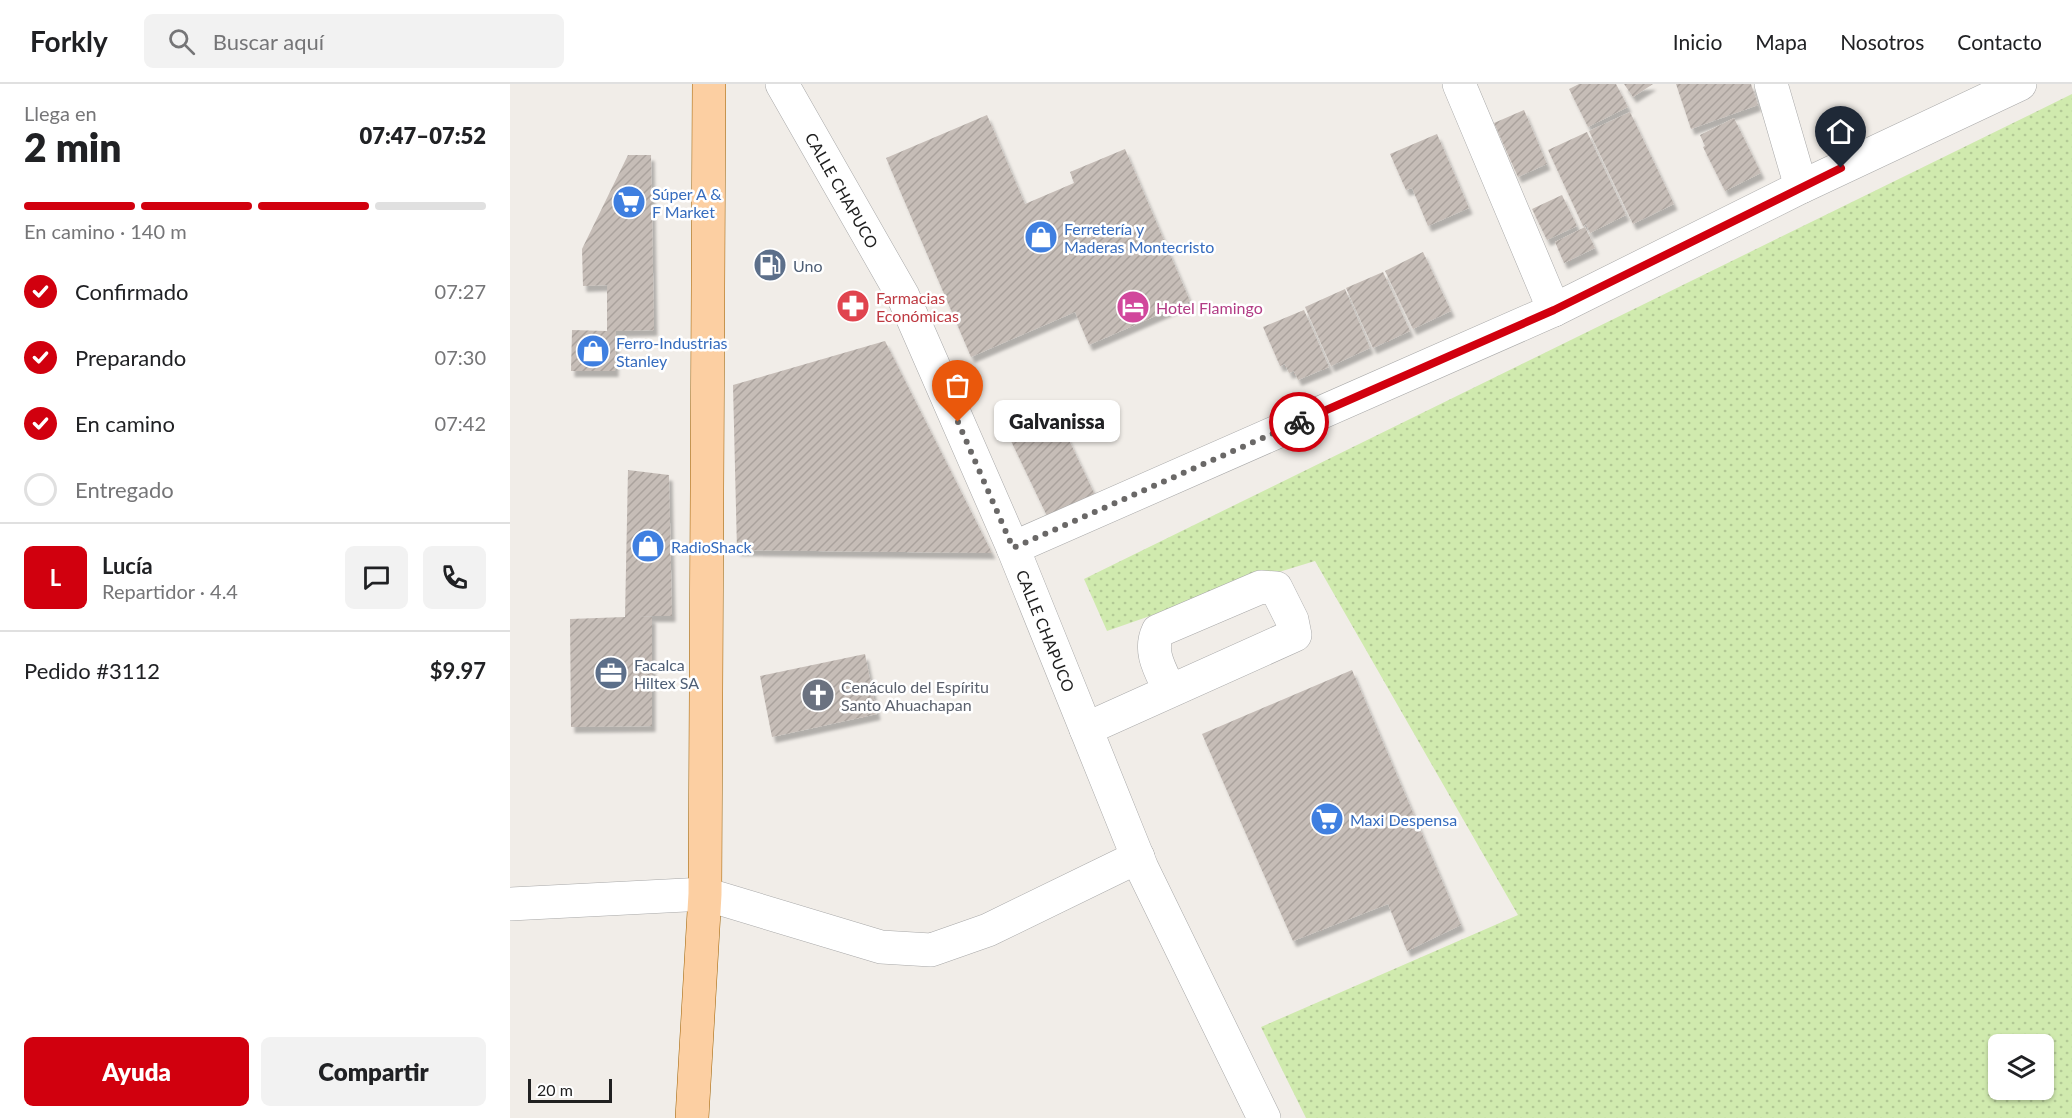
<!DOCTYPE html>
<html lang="es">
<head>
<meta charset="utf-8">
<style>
	body { margin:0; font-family:Lato,sans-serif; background:#f2f2f2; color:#202124; height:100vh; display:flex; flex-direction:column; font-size:22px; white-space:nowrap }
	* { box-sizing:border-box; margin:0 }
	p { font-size:20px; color:#757577 }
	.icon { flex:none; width:33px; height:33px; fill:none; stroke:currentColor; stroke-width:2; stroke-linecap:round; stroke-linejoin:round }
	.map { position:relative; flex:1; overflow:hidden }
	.details { display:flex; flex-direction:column; background:#fff; width:510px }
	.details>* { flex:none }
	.controls { position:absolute; left:1478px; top:950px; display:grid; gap:12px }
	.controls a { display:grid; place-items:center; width:66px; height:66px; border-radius:9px; background:#fff; box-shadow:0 2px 4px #0004; font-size:30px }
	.scale { position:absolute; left:18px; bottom:15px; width:84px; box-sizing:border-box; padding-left:6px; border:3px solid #212121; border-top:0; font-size:16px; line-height:21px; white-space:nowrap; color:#212121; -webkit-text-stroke:4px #fff; paint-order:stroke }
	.pin { position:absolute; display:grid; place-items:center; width:51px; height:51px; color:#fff; margin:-62px -26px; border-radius:50% 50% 50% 0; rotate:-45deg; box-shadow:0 0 6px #0007 }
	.pin .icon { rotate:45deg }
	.courier { position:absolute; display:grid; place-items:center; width:60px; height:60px; margin:-30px; border:4px solid #d1000e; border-radius:50%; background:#fff; color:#222; box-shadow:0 2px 8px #0007 }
	.bubble { position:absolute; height:42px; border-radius:9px; background:#fff; box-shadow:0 2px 4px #0004; font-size:20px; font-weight:800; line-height:42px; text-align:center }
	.head em { font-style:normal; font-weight:800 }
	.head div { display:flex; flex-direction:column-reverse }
	.head { display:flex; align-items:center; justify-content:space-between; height:102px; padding:0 24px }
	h1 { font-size:39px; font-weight:800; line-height:45px }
	.bar { display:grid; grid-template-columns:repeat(4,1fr); gap:9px 6px; align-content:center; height:72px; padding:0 24px }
	.bar i { height:8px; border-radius:4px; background:#e0e0e0 }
	.bar .active { background:#d1000e }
	.bar p { grid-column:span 4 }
	.line { display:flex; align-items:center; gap:15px; padding:0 24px; border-top:2px solid #e0e0e0 }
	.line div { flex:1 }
	.round { display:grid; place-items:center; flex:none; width:63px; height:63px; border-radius:9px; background:#f2f2f2 }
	ol { padding:0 24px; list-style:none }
	li { display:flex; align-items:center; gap:18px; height:66px }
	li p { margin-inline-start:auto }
	li .icon { padding:6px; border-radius:50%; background:#d1000e; color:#fff; stroke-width:4 }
	li:last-child { color:#757577 }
	li i { width:33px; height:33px; border:3px solid #e0e0e0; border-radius:50% }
	.action { display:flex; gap:12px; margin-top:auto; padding:12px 24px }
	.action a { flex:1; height:69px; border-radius:9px; background:#d1000e; color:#fff; font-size:24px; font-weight:800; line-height:69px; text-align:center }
	.action a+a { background:#f2f2f2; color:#202124 }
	header { display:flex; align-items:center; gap:36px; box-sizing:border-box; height:84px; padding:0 30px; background:#fff; border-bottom:2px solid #e0e0e0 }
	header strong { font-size:28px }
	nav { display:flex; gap:33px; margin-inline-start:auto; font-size:21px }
	.search { width:420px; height:54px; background:#f2f2f2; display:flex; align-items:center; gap:15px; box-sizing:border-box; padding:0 21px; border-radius:9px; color:#757577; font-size:22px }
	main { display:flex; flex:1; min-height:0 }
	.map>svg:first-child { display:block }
	.grass { fill:url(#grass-dots); fill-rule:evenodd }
	.building { fill:url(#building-hatch); filter:url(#shadow) }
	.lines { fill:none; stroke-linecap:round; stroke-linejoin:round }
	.minor-casing { stroke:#a8a8a8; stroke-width:34 }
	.major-casing { stroke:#9d6000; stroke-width:34 }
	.minor { stroke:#fff; stroke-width:33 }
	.major { stroke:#fccfa2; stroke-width:33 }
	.done { stroke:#6a6867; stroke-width:6; stroke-dasharray:0 10.8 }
	.route { stroke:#d1000e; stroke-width:8 }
	.labels { text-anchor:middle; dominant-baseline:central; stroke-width:5; stroke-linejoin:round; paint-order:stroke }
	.street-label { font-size:16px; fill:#212121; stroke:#fff }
	.shop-label { font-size:16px; fill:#366cbe; stroke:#fff; text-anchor:start }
	.service-label { font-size:16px; fill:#4e5e75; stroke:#fff; text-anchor:start }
	.health-label { font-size:16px; fill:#be3a42; stroke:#fff; text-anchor:start }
	.hotel-label { font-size:16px; fill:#b23c85; stroke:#fff; text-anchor:start }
	.worship-label { font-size:16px; fill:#5b616d; stroke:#fff; text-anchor:start }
</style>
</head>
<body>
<header>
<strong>Forkly</strong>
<div class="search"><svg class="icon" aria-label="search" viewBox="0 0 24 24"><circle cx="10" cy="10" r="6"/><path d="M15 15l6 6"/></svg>Buscar aquí</div>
<nav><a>Inicio</a><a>Mapa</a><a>Nosotros</a><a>Contacto</a></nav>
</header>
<main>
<section class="details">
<div class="head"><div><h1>2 min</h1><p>Llega en</p></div><em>07:47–07:52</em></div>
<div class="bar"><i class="active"></i><i class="active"></i><i class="active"></i><i></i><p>En camino · 140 m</p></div>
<ol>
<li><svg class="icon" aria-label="check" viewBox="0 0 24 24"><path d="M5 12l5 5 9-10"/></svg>Confirmado<p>07:27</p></li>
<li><svg class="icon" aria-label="check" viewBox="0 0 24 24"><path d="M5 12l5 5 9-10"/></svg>Preparando<p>07:30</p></li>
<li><svg class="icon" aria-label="check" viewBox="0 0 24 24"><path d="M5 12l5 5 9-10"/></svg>En camino<p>07:42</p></li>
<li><i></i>Entregado</li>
</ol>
<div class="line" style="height:108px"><b class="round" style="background:#d1000e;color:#fff">L</b><div><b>Lucía</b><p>Repartidor · 4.4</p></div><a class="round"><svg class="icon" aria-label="chat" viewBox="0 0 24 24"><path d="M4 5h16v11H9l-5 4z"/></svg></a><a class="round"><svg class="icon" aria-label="phone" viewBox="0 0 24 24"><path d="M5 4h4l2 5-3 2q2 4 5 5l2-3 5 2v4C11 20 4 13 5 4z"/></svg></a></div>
<div class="line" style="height:78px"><div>Pedido #3112</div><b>$9.97</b></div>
<div class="action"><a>Ayuda</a><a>Compartir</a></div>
</section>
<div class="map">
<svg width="1562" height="1034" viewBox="0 0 1562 1034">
	<defs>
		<pattern id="grass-dots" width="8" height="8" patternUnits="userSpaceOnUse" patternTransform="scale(1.5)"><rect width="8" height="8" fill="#d0eaae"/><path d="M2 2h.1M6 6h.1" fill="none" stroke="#b2c895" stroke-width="1.8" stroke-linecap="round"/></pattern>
		<pattern id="building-hatch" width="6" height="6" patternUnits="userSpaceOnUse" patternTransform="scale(1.5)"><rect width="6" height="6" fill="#c6bdb7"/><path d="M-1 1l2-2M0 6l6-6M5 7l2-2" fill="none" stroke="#aaa29d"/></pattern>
		<filter id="shadow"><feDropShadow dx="3.5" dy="6" stdDeviation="1.5" flood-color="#0004"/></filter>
	</defs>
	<rect width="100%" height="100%" fill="#f1ede8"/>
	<path class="grass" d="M1562 10V1034H796L751 943 1008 831 805 477 743 496 597 547 574 495ZM1488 960H1533V1005H1488Z"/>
	<path class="building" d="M1069 0H1106L1118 23 1078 43 1059 5Z
		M1114 0H1143L1123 13Z
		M1166 0H1241L1248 21 1181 45Z
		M1014 26 1037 80 1008 93 984 39Z
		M1120 28 1164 120 1123 140 1079 47Z
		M477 31 515 120 564 99 560 88 615 65 680 217 579 261 565 228 461 273 376 74Z
		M1224 34 1251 89 1215 107 1193 63 1195 62 1190 51Z
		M1077 48 1116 131 1080 149 1076 140 1073 142 1038 66Z
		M927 50 959 124 918 142 902 104 896 106 880 70Z
		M118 71H141L144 246 106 247 105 287H61L62 246 97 247V201L73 202 72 165Z
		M1052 111 1067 142 1037 156 1022 125Z
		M1075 143 1085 164 1054 179 1045 158Z
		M913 168 941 227 903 245 875 187Z
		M873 188 900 247 863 264 836 204Z
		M835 205 860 264 821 282 795 223Z
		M794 226 819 283 788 296 784 287 779 289 775 280 770 282 753 243Z
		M375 257 482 469 227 466 223 301Z
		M547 331 585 411 538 434 500 355Z
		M118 386 159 391 162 532H128L142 533V642L61 643 60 535 115 533Z
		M355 570 367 630 262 653 250 592Z
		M842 586 951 841 897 867 878 820 783 857 692 650Z"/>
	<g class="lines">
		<g class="minor-casing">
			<g id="minor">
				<path id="s1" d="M272 0 393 212 503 464 632 784 754 1034"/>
				<path d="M949 0 1044 226"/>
				<path d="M1261 0 1291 103"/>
				<path d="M503 464 1044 226 1291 103 1510 0"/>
				<path d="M576 645 785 551 782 536 766 504 751 503 648 547C638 568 651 587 660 607"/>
				<path d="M0 820 195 810 371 863 421 866 478 846 628 773"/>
			</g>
		</g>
		<g class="major-casing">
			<path id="major" d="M182 1034 195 810 199 0"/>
		</g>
		<use href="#minor" class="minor"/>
		<use href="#major" class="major"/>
	</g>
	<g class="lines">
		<path class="done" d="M448 338 503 464 789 338"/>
		<path class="route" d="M789 338 1044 226 1331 84"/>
	</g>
	<defs>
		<g id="supermarket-disc" transform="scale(1.725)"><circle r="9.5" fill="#3f7fe0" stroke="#fff"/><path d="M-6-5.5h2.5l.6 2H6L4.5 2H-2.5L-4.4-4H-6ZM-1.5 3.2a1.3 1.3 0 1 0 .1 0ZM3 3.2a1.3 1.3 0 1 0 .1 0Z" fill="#fff"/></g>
		<g id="shop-disc" transform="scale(1.725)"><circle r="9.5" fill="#3f7fe0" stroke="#fff"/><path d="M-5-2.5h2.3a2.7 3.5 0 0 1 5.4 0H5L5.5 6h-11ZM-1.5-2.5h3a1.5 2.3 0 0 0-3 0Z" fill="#fff"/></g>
		<g id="fuel-disc" transform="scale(1.725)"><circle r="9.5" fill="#5c6f8a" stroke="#fff"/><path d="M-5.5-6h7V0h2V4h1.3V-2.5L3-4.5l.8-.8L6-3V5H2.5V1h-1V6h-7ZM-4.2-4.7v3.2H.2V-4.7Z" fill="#fff"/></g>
		<g id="pharmacy-disc" transform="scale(1.725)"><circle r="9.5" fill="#e0444e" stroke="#fff"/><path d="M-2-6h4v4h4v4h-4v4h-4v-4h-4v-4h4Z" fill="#fff"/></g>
		<g id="hotel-disc" transform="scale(1.725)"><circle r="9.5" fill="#d1479c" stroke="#fff"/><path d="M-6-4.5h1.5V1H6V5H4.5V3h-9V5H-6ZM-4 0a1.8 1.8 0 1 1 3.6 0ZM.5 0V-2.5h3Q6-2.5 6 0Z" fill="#fff"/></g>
		<g id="office-disc" transform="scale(1.725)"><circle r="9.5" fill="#5c6f8a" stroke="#fff"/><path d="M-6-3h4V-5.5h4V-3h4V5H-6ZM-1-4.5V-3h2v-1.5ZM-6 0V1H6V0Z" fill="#fff"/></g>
		<g id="church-disc" transform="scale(1.725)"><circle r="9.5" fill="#6b7280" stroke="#fff"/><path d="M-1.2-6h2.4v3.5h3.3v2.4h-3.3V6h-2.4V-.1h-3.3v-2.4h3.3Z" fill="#fff"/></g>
	</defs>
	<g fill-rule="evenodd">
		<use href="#supermarket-disc" x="119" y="118"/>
		<use href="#shop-disc" x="531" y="153"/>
		<use href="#fuel-disc" x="260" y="181"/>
		<use href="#pharmacy-disc" x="343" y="222"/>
		<use href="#hotel-disc" x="623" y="223"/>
		<use href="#shop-disc" x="83" y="267"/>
		<use href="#shop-disc" x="138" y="462"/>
		<use href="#office-disc" x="101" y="589"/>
		<use href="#church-disc" x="308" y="611"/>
		<use href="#supermarket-disc" x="817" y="735"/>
	</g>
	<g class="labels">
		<g class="street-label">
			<text stroke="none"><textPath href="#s1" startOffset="122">CALLE CHAPUCO</textPath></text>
			<text stroke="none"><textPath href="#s1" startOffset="608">CALLE CHAPUCO</textPath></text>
		</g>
		<g class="shop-label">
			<text x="142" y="109">Súper A &amp;<tspan x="142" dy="18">F Market</tspan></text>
			<text x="554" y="144">Ferretería y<tspan x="554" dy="18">Maderas Montecristo</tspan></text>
			<text x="106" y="258">Ferro-Industrias<tspan x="106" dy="18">Stanley</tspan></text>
			<text x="161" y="462">RadioShack</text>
			<text x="840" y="735">Maxi Despensa</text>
		</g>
		<g class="service-label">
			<text x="283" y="181">Uno</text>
			<text x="124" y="580">Facalca<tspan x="124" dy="18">Hiltex SA</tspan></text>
		</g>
		<g class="health-label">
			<text x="366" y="213">Farmacias<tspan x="366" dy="18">Económicas</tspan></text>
		</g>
		<g class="hotel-label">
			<text x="646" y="223">Hotel Flamingo</text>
		</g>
		<g class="worship-label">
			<text x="331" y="602">Cenáculo del Espíritu<tspan x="331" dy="18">Santo Ahuachapan</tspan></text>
		</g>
	</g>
</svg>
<div class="controls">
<a><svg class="icon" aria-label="layers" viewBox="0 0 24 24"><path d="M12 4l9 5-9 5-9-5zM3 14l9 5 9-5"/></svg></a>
</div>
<div class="scale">20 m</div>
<div class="pin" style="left:448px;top:338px;background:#ea580c"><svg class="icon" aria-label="bag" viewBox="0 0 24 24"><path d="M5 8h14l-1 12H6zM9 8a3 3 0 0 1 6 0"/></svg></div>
<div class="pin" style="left:1331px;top:84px;background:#1f2937"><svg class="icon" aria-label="home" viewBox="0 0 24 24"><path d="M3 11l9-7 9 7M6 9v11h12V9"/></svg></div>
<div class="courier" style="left:789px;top:338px"><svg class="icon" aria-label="bike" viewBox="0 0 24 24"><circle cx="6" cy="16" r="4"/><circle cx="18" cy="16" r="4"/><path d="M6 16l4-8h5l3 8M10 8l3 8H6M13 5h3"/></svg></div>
<div class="bubble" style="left:484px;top:316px;width:126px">Galvanissa</div>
</div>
</main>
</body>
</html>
